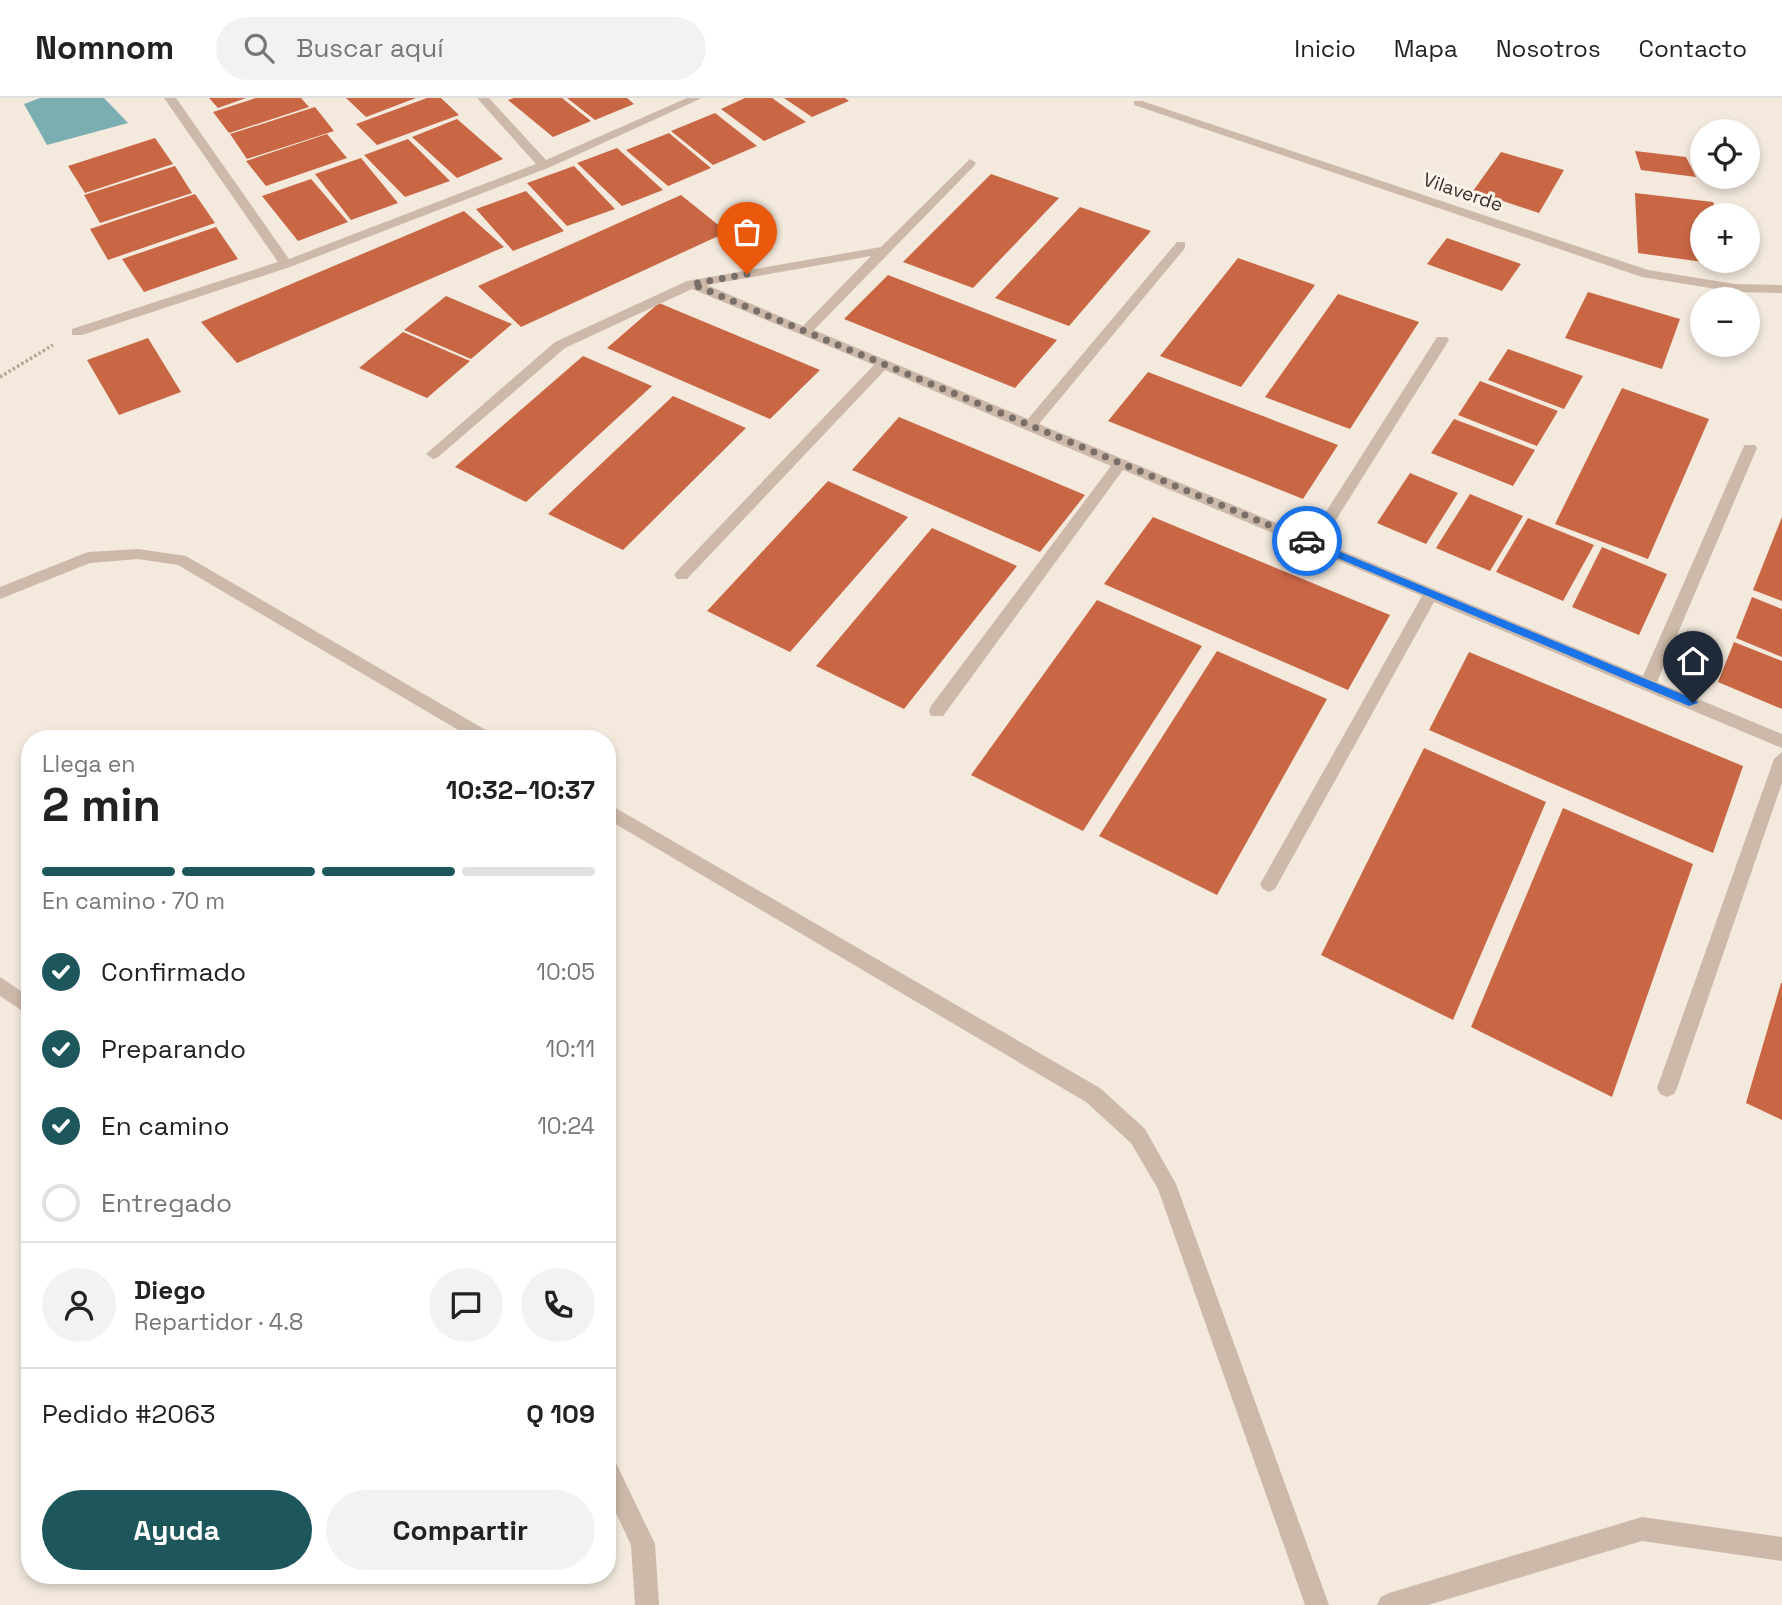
<!DOCTYPE html>
<html lang="es">
<head>
<meta charset="utf-8">
<style>
	body { margin:0; font-family:"Space Grotesk",sans-serif; background:#f2f2f2; color:#222; height:100vh; display:flex; flex-direction:column; font-size:26px; white-space:nowrap }
	* { box-sizing:border-box; margin:0 }
	p { font-size:23px; color:#767676 }
	.icon { flex:none; width:38px; height:38px; fill:none; stroke:currentColor; stroke-width:2; stroke-linecap:round; stroke-linejoin:round }
	.map { position:relative; flex:1; overflow:hidden }
	.panel { position:absolute; left:21px; top:632px; width:595px; height:854px; display:flex; flex-direction:column; background:#fff; border-radius:28px; box-shadow:0 4px 10px #0003 }
	.panel>* { flex:none }
	.tools { position:absolute; left:1690px; top:21px; display:grid; gap:14px }
	.tools a { display:grid; place-items:center; width:70px; height:70px; border-radius:50%; background:#fff; box-shadow:0 4px 10px #0003; font-size:35px }
	.pin { position:absolute; display:grid; place-items:center; width:60px; height:60px; color:#fff; margin:-72px -30px; border-radius:50% 50% 50% 0; rotate:-45deg; box-shadow:0 0 7px #0007 }
	.pin .icon { rotate:45deg }
	.courier { position:absolute; display:grid; place-items:center; width:70px; height:70px; margin:-35px; border:5px solid #1a73e8; border-radius:50%; background:#fff; color:#222; box-shadow:0 2px 9px #0007 }
	.headline em { font-style:normal; font-weight:600 }
	.headline div { display:flex; flex-direction:column-reverse }
	.headline { display:flex; align-items:center; justify-content:space-between; height:119px; padding:0 21px }
	h1 { font-size:46px; font-weight:600; line-height:52px }
	.bar { display:grid; grid-template-columns:repeat(4,1fr); gap:10px 7px; align-content:center; height:84px; padding:0 21px }
	.bar i { height:9px; border-radius:5px; background:#e0e0e0 }
	.bar .on { background:#1d575c }
	.bar p { grid-column:span 4 }
	.line { display:flex; align-items:center; gap:18px; padding:0 21px; border-top:2px solid #e0e0e0 }
	.line div { flex:1 }
	.round { display:grid; place-items:center; flex:none; width:74px; height:74px; border-radius:37px; background:#f2f2f2 }
	ol { padding:0 21px; list-style:none }
	li { display:flex; align-items:center; gap:21px; height:77px }
	li p { margin-inline-start:auto }
	li .icon { padding:7px; border-radius:50%; background:#1d575c; color:#fff; stroke-width:4 }
	li:last-child { color:#767676 }
	li i { width:38px; height:38px; border:4px solid #e0e0e0; border-radius:50% }
	.primary-button { display:flex; gap:14px; margin-top:auto; padding:14px 21px }
	.primary-button a { flex:1; height:80px; border-radius:42px; background:#1d575c; color:#fff; font-size:28px; font-weight:600; line-height:80px; text-align:center }
	.primary-button a+a { background:#f2f2f2; color:#222 }
	header { display:flex; align-items:center; gap:42px; box-sizing:border-box; height:98px; padding:0 35px; background:#fff; border-bottom:2px solid #e0e0e0 }
	header strong { font-size:33px }
	nav { display:flex; gap:38px; margin-inline-start:auto; font-size:24px }
	.search { width:490px; height:63px; background:#f2f2f2; display:flex; align-items:center; gap:18px; box-sizing:border-box; padding:0 24px; border-radius:38px; color:#767676; font-size:26px }
	.map>svg:first-child { display:block }
	.water { fill:#7baeb1 }
	.building { fill:#c96745 }
	.lines { fill:none; stroke-linecap:round; stroke-linejoin:round }
	.path { stroke:#b8a393; stroke-width:3.5; stroke-dasharray:2.5 2.5; stroke-linecap:butt }
	.street { fill:#ccb9a9; fill-rule:evenodd }
	.route { fill:#1a73e8 }
	.done { stroke:#7a6f68; stroke-width:7; stroke-dasharray:0 12.6 }
	.labels { text-anchor:middle; dominant-baseline:central; stroke-width:6; stroke-linejoin:round; paint-order:stroke }
	.far-street-label { font-size:19px; fill:#392e29; stroke:#faf3ea }
</style>
</head>
<body>
<header>
<strong>Nomnom</strong>
<div class="search"><svg class="icon" aria-label="search" viewBox="0 0 24 24"><circle cx="10" cy="10" r="6"/><path d="M15 15l6 6"/></svg>Buscar aquí</div>
<nav><a>Inicio</a><a>Mapa</a><a>Nosotros</a><a>Contacto</a></nav>
</header>
<div class="map">
<svg width="1782" height="1507" viewBox="0 0 1782 1507">
	<rect width="100%" height="100%" fill="#f3e9dd"/>
	<path class="water" d="M40 0H104L128 25 47 47 24 6Z"/>
	<path class="building" d="M209 0H246L218 10Z
		M256 0H301L309 9 229 35 213 14Z
		M346 0H416L366 19Z
		M427 0H441L459 17 377 47 356 26Z
		M514 0H562L591 23 553 39 508 2Z
		M567 0H627L634 6 595 22Z
		M745 0H772L806 24 764 43 721 11Z
		M784 0H845L849 3 812 19Z
		M315 9 334 33 247 61 230 36Z
		M715 15 757 48 713 67 671 33Z
		M457 21 503 61 457 80 412 39Z
		M669 35 711 70 668 88 626 52Z
		M327 36 347 60 266 88 246 63Z
		M155 40 173 66 85 95 68 68Z
		M408 41 450 83 405 99 364 57Z
		M617 50 663 92 622 108 577 65Z
		M1635 53 1686 59 1696 79 1641 72Z
		M1501 54 1564 72 1539 115 1473 93Z
		M361 60 398 105 351 122 315 76Z
		M175 68 192 95 100 125 84 97Z
		M574 68 615 111 567 128 527 85Z
		M991 76 1059 100 973 190 903 164Z
		M311 81 348 124 298 143 262 98Z
		M526 93 564 133 513 153 476 111Z
		M1635 95 1713 104 1718 117H1703V164L1638 155Z
		M195 96 215 125 108 162 90 131Z
		M681 97 727 134 521 229 478 188Z
		M1080 109 1151 133 1069 228 995 200Z
		M464 113 504 149 237 265 201 224Z
		M216 129 238 161 144 194 122 161Z
		M1447 140 1521 166 1502 193 1427 166Z
		M1238 160 1315 187 1241 289 1160 258Z
		M1707 163H1737L1740 169 1707 164Z
		M888 177 999 220 1057 242 1015 290 844 221Z
		M1588 194 1680 221 1662 271 1565 240Z
		M1338 196 1419 224 1350 331 1265 299Z
		M446 198 512 226 471 261 404 232Z
		M659 205 820 272 770 321 607 250Z
		M403 234 470 263 427 300 359 270Z
		M148 240 181 294 119 317 87 262Z
		M1508 251 1583 278 1564 311 1488 282Z
		M583 258 652 288 526 404 455 369Z
		M1148 274 1273 322 1338 347 1303 401 1108 323Z
		M1480 283 1558 313 1537 348 1458 317Z
		M1622 290 1709 321 1648 461 1555 426Z
		M673 298 746 330 623 452 548 416Z
		M899 319 1021 370 1085 397 1040 454 852 372Z
		M1454 321 1535 352 1513 388 1431 355Z
		M1410 375 1458 395 1426 446 1377 425Z
		M828 383 908 419 790 554 707 513Z
		M1470 396 1523 418 1490 473 1436 450Z
		M1153 419 1390 517 1348 592 1104 486Z
		M1782 419V503L1753 492Z
		M1528 420 1594 447 1563 503 1496 474Z
		M932 430 1017 468 904 611 816 568Z
		M1602 449 1667 476 1639 537 1572 509Z
		M1752 499 1782 511V559L1736 540Z
		M1097 502 1202 548 1083 733 971 677Z
		M1734 544 1782 563V611L1718 584Z
		M1217 553 1327 601 1217 797 1099 738Z
		M1469 554 1743 668 1713 755 1429 632Z
		M1424 650 1546 704 1453 922 1321 857Z
		M1563 710 1693 766 1612 999 1471 929Z
		M1781 885H1782V1022L1746 1005Z"/>
	<g class="lines">
		<path class="path" d="M0 279 53 247"/>
		<path class="street" d="M164 0H176L289 161 536 66 477 0H489L546 62 687 0H702L548 70 290 169 82 237H72V231L278 164Z
			M1134 3H1142L1648 172 1735 186 1782 187V195L1735 194 1642 179 1134 7Z
			M970 61 976 65 974 68 814 232 1028 321 1177 144H1185V150L1039 326 1310 439 1437 239H1447L1449 242 1322 444 1643 578 1743 350 1745 347H1755L1757 350 1657 584 1782 636V650L1434 504 1275 791 1269 794 1263 791 1260 786 1263 781 1422 498 1123 372 943 618H931L929 613 931 608 1111 368 885 272 687 481H677L674 477 677 473 874 267 692 191 565 250 438 359 433 361 426 356 555 244 687 183 881 149ZM871 158 803 228 707 187Z
			M138 451 186 458 491 635 493 640H472L178 467 138 461 90 465 0 501V489L88 454Z
			M1782 654V685L1677 990 1674 996 1667 999 1660 996 1657 990 1774 661Z
			M607 705 1100 990 1145 1031 1176 1086 1329 1507H1305L1158 1091 1131 1045 1086 1004 607 721Z
			M0 879 30 899V918L0 898Z
			M607 1360 615 1363 655 1446 659 1507H635L631 1447 607 1396Z
			M1642 1419 1782 1439V1463L1642 1443 1428 1507H1377L1381 1499 1389 1495Z"/>
	</g>
	<path class="route" d="M1307 440 1696 602 1698 605 1689 608 1304 446V441Z"/>
	<g class="lines">
		<path class="done" d="M747 176 692 186 1307 443"/>
	</g>
	<g class="labels">
		<g class="far-street-label">
			<text transform="translate(1463 94) rotate(19)">Vilaverde</text>
		</g>
	</g>
</svg>
<div class="tools">
<a><svg class="icon" aria-label="locate" viewBox="0 0 24 24"><circle cx="12" cy="12" r="6"/><path d="M12 2v4M12 18v4M2 12h4M18 12h4"/></svg></a>
<a>+</a>
<a>−</a>
</div>
<div class="pin" style="left:747px;top:176px;background:#ea580c"><svg class="icon" aria-label="bag" viewBox="0 0 24 24"><path d="M5 8h14l-1 12H6zM9 8a3 3 0 0 1 6 0"/></svg></div>
<div class="pin" style="left:1693px;top:605px;background:#1f2937"><svg class="icon" aria-label="home" viewBox="0 0 24 24"><path d="M3 11l9-7 9 7M6 9v11h12V9"/></svg></div>
<div class="courier" style="left:1307px;top:443px"><svg class="icon" aria-label="car" viewBox="0 0 24 24"><path d="M5 17H2v-5l4-1 3-4h7l3 4 3 1v5h-3M9 17h6M6 11h13"/><circle cx="7" cy="17" r="2"/><circle cx="17" cy="17" r="2"/></svg></div>
<section class="panel">
<div class="headline"><div><h1>2 min</h1><p>Llega en</p></div><em>10:32–10:37</em></div>
<div class="bar"><i class="on"></i><i class="on"></i><i class="on"></i><i></i><p>En camino · 70 m</p></div>
<ol>
<li><svg class="icon" aria-label="check" viewBox="0 0 24 24"><path d="M5 12l5 5 9-10"/></svg>Confirmado<p>10:05</p></li>
<li><svg class="icon" aria-label="check" viewBox="0 0 24 24"><path d="M5 12l5 5 9-10"/></svg>Preparando<p>10:11</p></li>
<li><svg class="icon" aria-label="check" viewBox="0 0 24 24"><path d="M5 12l5 5 9-10"/></svg>En camino<p>10:24</p></li>
<li><i></i>Entregado</li>
</ol>
<div class="line" style="height:126px"><a class="round"><svg class="icon" aria-label="person" viewBox="0 0 24 24"><circle cx="12" cy="8" r="4"/><path d="M4 21q1-7 8-7t8 7"/></svg></a><div><b>Diego</b><p>Repartidor · 4.8</p></div><a class="round"><svg class="icon" aria-label="chat" viewBox="0 0 24 24"><path d="M4 5h16v11H9l-5 4z"/></svg></a><a class="round"><svg class="icon" aria-label="phone" viewBox="0 0 24 24"><path d="M5 4h4l2 5-3 2q2 4 5 5l2-3 5 2v4C11 20 4 13 5 4z"/></svg></a></div>
<div class="line" style="height:91px"><div>Pedido #2063</div><b>Q 109</b></div>
<div class="primary-button"><a>Ayuda</a><a>Compartir</a></div>
</section>
</div>
</body>
</html>
